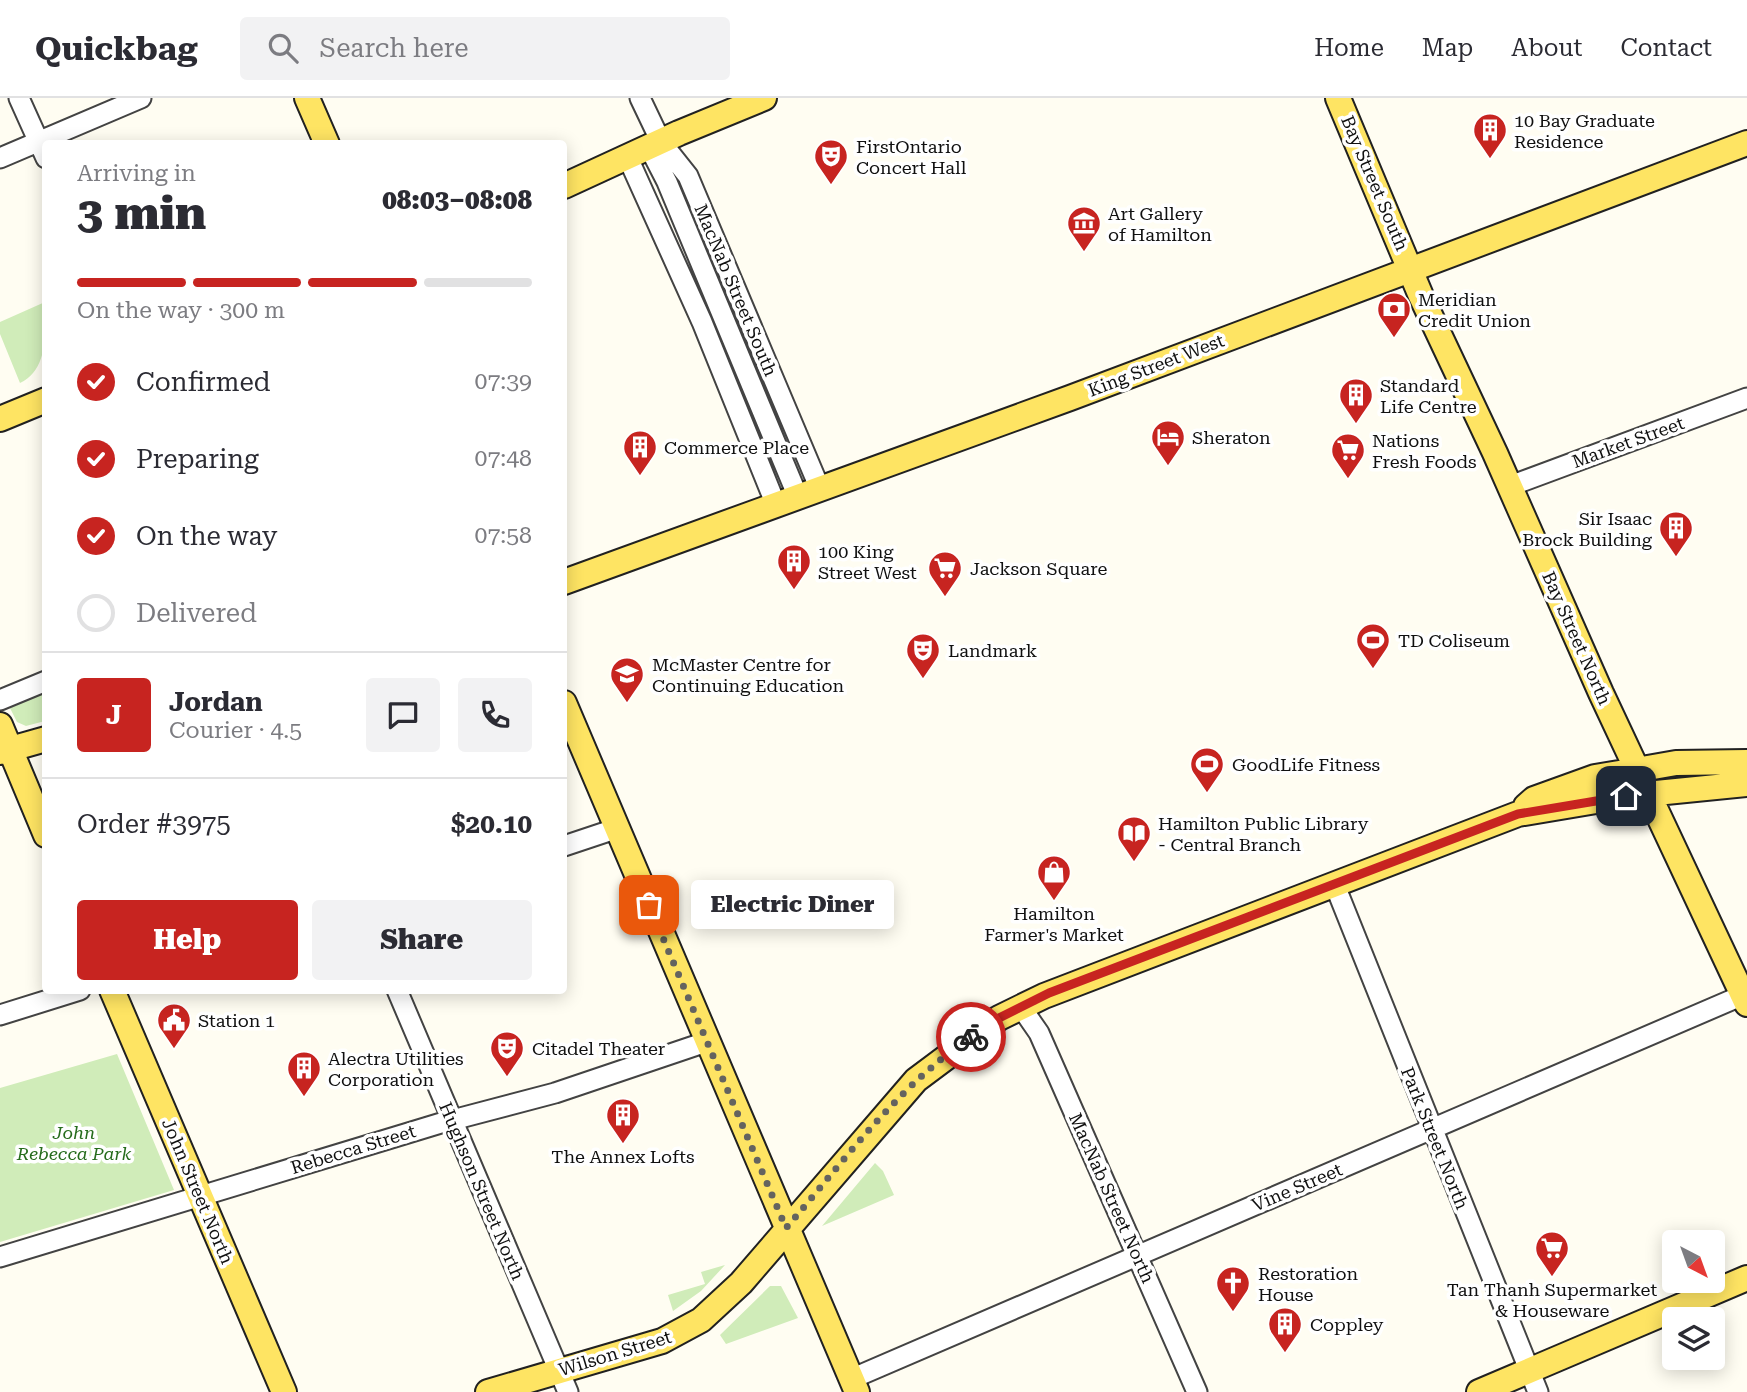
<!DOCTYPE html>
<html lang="en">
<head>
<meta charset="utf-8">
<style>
	body { margin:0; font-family:"Roboto Serif",serif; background:#f2f2f3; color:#2b2b33; height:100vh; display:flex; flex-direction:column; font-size:26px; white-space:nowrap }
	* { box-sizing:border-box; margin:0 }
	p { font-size:23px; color:#7c7c81 }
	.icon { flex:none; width:38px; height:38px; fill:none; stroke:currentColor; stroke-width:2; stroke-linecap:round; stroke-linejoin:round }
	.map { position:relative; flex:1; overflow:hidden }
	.sheet { position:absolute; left:42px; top:42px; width:525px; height:854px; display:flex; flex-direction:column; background:#fff; border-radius:7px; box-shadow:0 4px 18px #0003 }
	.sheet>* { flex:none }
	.needle { width:46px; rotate:139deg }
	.controls { position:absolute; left:1662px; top:1132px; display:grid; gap:14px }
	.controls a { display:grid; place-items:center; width:63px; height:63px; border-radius:7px; background:#fff; box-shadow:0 4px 18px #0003; font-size:35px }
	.pin { position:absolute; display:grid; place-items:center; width:60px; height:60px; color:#fff; margin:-30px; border-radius:14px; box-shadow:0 4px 10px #0006 }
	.courier { position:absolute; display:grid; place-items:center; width:70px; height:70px; margin:-35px; border:5px solid #c72420; border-radius:50%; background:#fff; color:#222; box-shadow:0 2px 9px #0007 }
	.bubble { position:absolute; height:49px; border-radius:7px; background:#fff; box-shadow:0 4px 18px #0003; font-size:23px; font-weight:800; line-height:49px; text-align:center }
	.head em { font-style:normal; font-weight:800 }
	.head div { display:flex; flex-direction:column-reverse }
	.head { display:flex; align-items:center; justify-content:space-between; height:119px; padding:0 35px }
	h1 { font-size:46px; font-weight:800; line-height:52px }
	.bar { display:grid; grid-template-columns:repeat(4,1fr); gap:10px 7px; align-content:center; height:84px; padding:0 35px }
	.bar i { height:9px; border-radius:5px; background:#e1e1e2 }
	.bar .current { background:#c72420 }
	.bar p { grid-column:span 4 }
	.line { display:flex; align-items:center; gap:18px; padding:0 35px; border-top:2px solid #e1e1e2 }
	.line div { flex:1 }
	.round { display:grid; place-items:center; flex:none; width:74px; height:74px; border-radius:7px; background:#f2f2f3 }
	ol { padding:0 35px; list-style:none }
	li { display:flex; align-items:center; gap:21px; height:77px }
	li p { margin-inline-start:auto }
	li .icon { padding:7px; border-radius:50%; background:#c72420; color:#fff; stroke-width:4 }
	li:last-child { color:#7c7c81 }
	li i { width:38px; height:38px; border:4px solid #e1e1e2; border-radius:50% }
	.primary-button { display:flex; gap:14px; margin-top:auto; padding:14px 35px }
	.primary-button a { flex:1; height:80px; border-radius:7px; background:#c72420; color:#fff; font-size:28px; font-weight:800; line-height:80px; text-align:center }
	.primary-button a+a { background:#f2f2f3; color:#2b2b33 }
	header { display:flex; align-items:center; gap:42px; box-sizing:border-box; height:98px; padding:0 35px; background:#fff; border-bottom:2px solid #e1e1e2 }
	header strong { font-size:33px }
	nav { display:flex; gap:38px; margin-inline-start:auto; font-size:24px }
	.search { width:490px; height:63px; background:#f2f2f3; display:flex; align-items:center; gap:18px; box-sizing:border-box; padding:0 24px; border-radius:7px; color:#7c7c81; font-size:26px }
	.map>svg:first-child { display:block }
	.green { fill:#d0ecb9 }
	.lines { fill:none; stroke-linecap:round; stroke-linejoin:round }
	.minor-casing { stroke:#434343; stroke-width:23 }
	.major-casing { stroke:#212121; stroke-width:28 }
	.minor { stroke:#fff; stroke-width:19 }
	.major { stroke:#fee463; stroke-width:24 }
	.done { stroke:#64635f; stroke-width:7; stroke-dasharray:0 12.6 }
	.route { stroke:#c72420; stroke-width:9 }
	.labels { text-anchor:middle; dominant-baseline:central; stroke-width:7; stroke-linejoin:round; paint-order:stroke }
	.poi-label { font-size:18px; fill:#101010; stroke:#fff; text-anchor:start }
	.street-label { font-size:18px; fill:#101010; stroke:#fff }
	.park-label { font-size:18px; font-style:italic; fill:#266c1c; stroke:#fff }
</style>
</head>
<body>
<header>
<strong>Quickbag</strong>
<div class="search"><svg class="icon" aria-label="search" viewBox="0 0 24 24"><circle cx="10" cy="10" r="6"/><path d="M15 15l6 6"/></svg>Search here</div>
<nav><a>Home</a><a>Map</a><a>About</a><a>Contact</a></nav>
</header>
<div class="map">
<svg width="1747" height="1294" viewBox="0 0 1747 1294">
	<rect width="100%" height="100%" fill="#fffdf2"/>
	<path class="green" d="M45 204C46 231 49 272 20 285L0 236V224Z
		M45 595V623L26 628 17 624 10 610Z
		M117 956 174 1092 0 1144V990Z
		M875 1065 883 1073 894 1097 822 1128Z
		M725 1167 701 1193 673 1213 668 1197 705 1186 701 1174Z
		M770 1188H781L798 1220 726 1246 720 1237Z"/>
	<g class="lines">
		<g class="minor-casing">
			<path id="minor" d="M19 0 46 60
				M640 0 661 44 688 78 820 391
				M649 49 667 84 798 399
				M0 60 141 0
				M628 60 702 224 776 407
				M1510 388 1747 300
				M0 602 46 583
				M564 748 618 730
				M1334 785 1538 1294
				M397 892 568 1294
				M1021 909 1039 935 1197 1294
				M0 917 80 892
				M0 1159 441 1025 555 995 706 944
				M851 1281 1743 897"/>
		</g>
		<g class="major-casing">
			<path id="major" d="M307 0 327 46
				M1338 0 1421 198 1495 355 1601 595 1747 906
				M564 88 679 35 764 0
				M0 321 46 302
				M564 484 1070 300 1747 45
				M564 605 857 1294
				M0 627 46 737
				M0 654 46 641
				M1526 708 1534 701 1595 679 1619 675 1676 665 1747 664
				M112 892 284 1294
				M488 1294 662 1243 701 1222 741 1185 916 982 999 920 1044 898 1518 716 1626 698 1747 686
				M1479 1294 1747 1180"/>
		</g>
		<use href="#minor" class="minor"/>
		<use href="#major" class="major"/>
	</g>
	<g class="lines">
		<path class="done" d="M649 807 786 1130C844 1063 897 989 971 939"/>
		<path class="route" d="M971 939 999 920 1049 895 1518 716 1626 698"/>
	</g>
	<defs>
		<g id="building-pin" transform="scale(1.75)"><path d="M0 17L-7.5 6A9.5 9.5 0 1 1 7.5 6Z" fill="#c72420" stroke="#fff"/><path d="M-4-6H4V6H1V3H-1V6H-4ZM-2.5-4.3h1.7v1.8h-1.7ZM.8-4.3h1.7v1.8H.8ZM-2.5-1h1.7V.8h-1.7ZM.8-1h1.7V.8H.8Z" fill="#fff"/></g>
		<g id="theatre-pin" transform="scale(1.75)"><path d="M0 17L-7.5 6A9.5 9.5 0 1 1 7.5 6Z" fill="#c72420" stroke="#fff"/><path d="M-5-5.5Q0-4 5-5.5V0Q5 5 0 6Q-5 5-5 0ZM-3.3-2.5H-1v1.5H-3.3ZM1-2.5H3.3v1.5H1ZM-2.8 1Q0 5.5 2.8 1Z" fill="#fff"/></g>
		<g id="museum-pin" transform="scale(1.75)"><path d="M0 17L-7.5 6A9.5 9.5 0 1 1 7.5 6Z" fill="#c72420" stroke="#fff"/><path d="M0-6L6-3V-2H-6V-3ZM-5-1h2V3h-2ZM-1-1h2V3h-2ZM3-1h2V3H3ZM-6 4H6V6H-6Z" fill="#fff"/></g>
		<g id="bank-pin" transform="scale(1.75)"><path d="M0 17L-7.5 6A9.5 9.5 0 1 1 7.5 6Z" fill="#c72420" stroke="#fff"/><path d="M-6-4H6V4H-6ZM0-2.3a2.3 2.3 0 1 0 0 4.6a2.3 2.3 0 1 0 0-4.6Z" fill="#fff"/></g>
		<g id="hotel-pin" transform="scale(1.75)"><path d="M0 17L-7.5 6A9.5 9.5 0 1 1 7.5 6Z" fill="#c72420" stroke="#fff"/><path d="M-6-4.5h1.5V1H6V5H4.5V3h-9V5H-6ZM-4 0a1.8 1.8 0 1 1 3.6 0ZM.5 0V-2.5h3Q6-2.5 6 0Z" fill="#fff"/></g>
		<g id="supermarket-pin" transform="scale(1.75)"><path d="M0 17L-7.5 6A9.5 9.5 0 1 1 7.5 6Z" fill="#c72420" stroke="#fff"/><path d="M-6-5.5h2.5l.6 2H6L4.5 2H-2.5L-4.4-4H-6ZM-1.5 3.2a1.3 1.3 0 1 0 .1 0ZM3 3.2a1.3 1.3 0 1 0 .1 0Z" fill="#fff"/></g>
		<g id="stadium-pin" transform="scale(1.75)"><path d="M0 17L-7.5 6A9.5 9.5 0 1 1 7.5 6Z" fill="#c72420" stroke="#fff"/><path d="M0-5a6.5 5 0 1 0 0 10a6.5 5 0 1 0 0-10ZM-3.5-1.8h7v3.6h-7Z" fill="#fff"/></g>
		<g id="university-pin" transform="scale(1.75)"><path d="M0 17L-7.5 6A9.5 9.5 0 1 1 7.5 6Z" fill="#c72420" stroke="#fff"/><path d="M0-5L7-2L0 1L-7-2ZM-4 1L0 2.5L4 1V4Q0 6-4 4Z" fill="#fff"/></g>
		<g id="library-pin" transform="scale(1.75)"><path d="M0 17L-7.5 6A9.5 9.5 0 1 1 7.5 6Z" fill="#c72420" stroke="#fff"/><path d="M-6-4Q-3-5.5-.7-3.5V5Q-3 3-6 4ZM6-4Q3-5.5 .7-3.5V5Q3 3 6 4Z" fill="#fff"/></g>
		<g id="shop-pin" transform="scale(1.75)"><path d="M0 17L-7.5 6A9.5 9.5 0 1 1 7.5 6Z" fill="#c72420" stroke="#fff"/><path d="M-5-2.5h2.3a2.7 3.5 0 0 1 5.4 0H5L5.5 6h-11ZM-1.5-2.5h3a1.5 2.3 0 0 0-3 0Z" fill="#fff"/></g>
		<g id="civic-pin" transform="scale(1.75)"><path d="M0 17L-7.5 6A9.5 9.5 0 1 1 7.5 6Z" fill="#c72420" stroke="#fff"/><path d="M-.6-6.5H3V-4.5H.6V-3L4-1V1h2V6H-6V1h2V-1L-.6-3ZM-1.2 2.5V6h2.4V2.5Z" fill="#fff"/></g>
		<g id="church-pin" transform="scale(1.75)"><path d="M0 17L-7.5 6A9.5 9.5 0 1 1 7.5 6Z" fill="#c72420" stroke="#fff"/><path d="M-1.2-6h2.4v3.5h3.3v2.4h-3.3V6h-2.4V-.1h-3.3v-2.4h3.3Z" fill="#fff"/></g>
	</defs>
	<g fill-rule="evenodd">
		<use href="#building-pin" x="1490" y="32"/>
		<use href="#theatre-pin" x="831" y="58"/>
		<use href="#museum-pin" x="1084" y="125"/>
		<use href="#bank-pin" x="1394" y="211"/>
		<use href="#building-pin" x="1356" y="297"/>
		<use href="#hotel-pin" x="1168" y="339"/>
		<use href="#building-pin" x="640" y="349"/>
		<use href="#supermarket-pin" x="1348" y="352"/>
		<use href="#building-pin" x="1676" y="430"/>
		<use href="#building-pin" x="794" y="463"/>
		<use href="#supermarket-pin" x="945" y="470"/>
		<use href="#stadium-pin" x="1373" y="542"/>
		<use href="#theatre-pin" x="923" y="552"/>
		<use href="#university-pin" x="627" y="576"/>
		<use href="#stadium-pin" x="1207" y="666"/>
		<use href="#library-pin" x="1134" y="735"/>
		<use href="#shop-pin" x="1054" y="774"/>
		<use href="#civic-pin" x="174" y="922"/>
		<use href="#theatre-pin" x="507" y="950"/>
		<use href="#building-pin" x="304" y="970"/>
		<use href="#building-pin" x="623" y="1017"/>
		<use href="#supermarket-pin" x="1552" y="1150"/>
		<use href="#church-pin" x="1233" y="1185"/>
		<use href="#building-pin" x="1285" y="1226"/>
	</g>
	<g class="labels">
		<g class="poi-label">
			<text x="1514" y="22">10 Bay Graduate<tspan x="1514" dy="21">Residence</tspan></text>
			<text x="856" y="48">FirstOntario<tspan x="856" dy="21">Concert Hall</tspan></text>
			<text x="1108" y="115">Art Gallery<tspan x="1108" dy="21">of Hamilton</tspan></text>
			<text x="1418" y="201">Meridian<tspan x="1418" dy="21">Credit Union</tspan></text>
			<text x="1380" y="287">Standard<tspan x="1380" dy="21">Life Centre</tspan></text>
			<text x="1192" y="339">Sheraton</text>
			<text x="1372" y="342">Nations<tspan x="1372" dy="21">Fresh Foods</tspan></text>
			<text x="664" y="349">Commerce Place</text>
			<text x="1652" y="420" text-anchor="end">Sir Isaac<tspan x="1652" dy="21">Brock Building</tspan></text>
			<text x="818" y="453">100 King<tspan x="818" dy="21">Street West</tspan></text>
			<text x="970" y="470">Jackson Square</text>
			<text x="1398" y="542">TD Coliseum</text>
			<text x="948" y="552">Landmark</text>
			<text x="652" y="566">McMaster Centre for<tspan x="652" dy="21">Continuing Education</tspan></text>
			<text x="1232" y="666">GoodLife Fitness</text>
			<text x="1158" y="725">Hamilton Public Library<tspan x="1158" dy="21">- Central Branch</tspan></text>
			<text x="1054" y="815" text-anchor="middle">Hamilton<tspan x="1054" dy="21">Farmer's Market</tspan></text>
			<text x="198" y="922">Station 1</text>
			<text x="532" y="950">Citadel Theater</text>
			<text x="328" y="960">Alectra Utilities<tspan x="328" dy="21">Corporation</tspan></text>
			<text x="623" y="1058" text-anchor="middle">The Annex Lofts</text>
			<text x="1258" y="1175">Restoration<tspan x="1258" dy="21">House</tspan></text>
			<text x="1552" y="1191" text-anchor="middle">Tan Thanh Supermarket<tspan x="1552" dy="21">&amp; Houseware</tspan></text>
			<text x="1310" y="1226">Coppley</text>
		</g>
		<g class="street-label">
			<text transform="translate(1375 85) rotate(67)">Bay Street South</text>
			<text transform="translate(736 192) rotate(67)">MacNab Street South</text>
			<text transform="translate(1156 267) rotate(-21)">King Street West</text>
			<text transform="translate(1628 344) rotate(-20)">Market Street</text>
			<text transform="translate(1577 540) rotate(66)">Bay Street North</text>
			<text transform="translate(1435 1040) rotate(68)">Park Street North</text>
			<text transform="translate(353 1051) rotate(-17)">Rebecca Street</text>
			<text transform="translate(1297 1089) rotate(-23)">Vine Street</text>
			<text transform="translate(198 1093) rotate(67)">John Street North</text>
			<text transform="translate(482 1093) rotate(67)">Hughson Street North</text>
			<text transform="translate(1112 1100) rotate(66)">MacNab Street North</text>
			<text transform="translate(615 1255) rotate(-17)">Wilson Street</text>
		</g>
		<g class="park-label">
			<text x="74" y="1034">John<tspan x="74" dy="21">Rebecca Park</tspan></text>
		</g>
	</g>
</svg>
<div class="controls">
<a><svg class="needle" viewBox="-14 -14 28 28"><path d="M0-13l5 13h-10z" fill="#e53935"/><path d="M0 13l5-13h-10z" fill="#7c7c81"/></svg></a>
<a><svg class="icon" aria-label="layers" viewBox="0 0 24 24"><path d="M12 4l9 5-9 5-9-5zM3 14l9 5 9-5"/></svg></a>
</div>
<div class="pin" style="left:649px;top:807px;background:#ea580c"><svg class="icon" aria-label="bag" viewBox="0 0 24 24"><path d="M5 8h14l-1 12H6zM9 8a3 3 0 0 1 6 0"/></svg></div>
<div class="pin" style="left:1626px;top:698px;background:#1f2937"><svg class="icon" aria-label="home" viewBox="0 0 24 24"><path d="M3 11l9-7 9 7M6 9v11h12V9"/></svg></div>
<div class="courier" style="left:971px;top:939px"><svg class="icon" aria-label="bike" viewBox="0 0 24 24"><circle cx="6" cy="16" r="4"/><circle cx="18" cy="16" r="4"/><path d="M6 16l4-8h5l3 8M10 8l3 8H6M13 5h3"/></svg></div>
<div class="bubble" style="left:691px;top:782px;width:203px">Electric Diner</div>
<section class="sheet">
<div class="head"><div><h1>3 min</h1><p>Arriving in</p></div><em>08:03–08:08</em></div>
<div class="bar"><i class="current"></i><i class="current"></i><i class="current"></i><i></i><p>On the way · 300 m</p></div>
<ol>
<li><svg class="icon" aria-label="check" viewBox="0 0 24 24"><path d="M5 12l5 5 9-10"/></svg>Confirmed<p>07:39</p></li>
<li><svg class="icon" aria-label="check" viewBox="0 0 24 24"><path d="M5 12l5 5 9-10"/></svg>Preparing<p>07:48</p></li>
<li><svg class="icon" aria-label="check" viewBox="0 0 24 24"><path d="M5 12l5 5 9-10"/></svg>On the way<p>07:58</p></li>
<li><i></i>Delivered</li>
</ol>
<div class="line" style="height:126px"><b class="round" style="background:#c72420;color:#fff">J</b><div><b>Jordan</b><p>Courier · 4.5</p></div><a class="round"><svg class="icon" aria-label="chat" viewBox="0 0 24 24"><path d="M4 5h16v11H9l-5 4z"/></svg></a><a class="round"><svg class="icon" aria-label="phone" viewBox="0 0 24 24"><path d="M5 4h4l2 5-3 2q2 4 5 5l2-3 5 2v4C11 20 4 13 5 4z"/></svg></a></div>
<div class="line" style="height:91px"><div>Order #3975</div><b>$20.10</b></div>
<div class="primary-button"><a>Help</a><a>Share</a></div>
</section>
</div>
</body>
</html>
